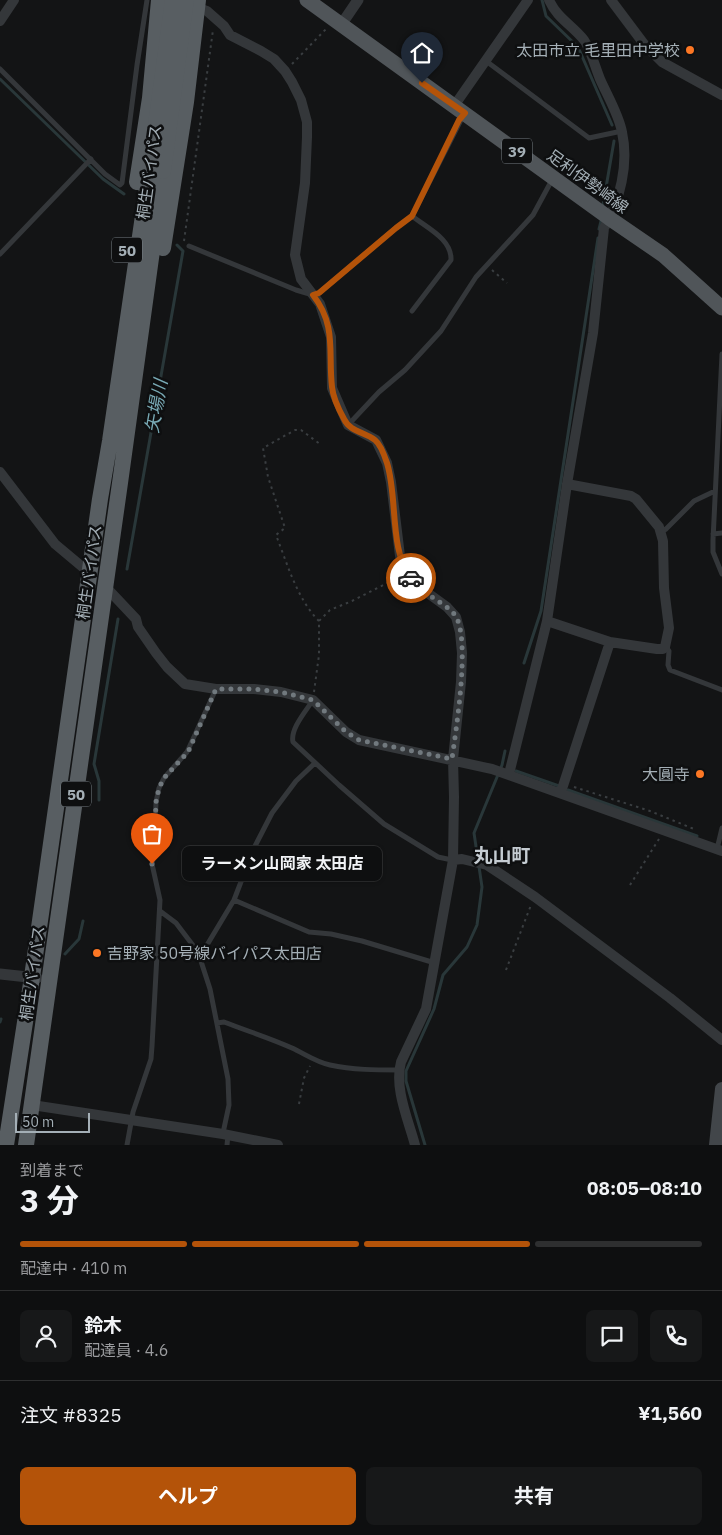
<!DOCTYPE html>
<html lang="ja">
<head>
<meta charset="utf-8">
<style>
	body { margin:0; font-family:"IBM Plex Sans","Noto Sans JP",sans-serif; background:#171819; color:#f1f3f6; height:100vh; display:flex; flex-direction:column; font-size:19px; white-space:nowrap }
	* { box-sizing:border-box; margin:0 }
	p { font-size:16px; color:#9b9c9f }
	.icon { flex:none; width:28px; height:28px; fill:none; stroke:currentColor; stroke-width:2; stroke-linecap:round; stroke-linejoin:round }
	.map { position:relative; height:1145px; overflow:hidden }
	.drawer { display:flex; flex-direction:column; background:#0e0f10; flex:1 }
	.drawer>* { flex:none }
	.scale { position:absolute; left:15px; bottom:12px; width:75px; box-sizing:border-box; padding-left:5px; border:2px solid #a4afb6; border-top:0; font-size:14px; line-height:18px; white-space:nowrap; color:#a4afb6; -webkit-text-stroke:4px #0e0f10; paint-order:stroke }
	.pin { position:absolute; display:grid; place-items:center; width:42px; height:42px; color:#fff; margin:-51px -21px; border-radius:50% 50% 50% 0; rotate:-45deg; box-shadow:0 0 5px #0007 }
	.pin .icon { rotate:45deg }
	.courier { position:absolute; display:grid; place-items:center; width:50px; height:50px; margin:-25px; border:4px solid #b45309; border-radius:50%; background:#fff; color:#222; box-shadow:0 1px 6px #0007 }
	.bubble { position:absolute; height:35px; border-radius:8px; background:#0e0f10; box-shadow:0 1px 4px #0004,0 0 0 1px #2e2f30; font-size:16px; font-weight:700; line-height:35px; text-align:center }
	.head em { font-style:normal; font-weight:700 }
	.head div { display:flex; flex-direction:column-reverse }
	.head { display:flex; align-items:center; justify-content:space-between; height:85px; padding:0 20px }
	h1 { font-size:32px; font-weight:700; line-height:38px }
	.bar { display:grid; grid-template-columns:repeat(4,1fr); gap:8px 5px; align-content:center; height:60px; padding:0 20px }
	.bar i { height:6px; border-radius:4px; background:#2e2f30 }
	.bar .selected { background:#b45309 }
	.bar p { grid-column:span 4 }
	.line { display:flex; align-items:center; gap:12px; padding:0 20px; border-top:1px solid #2e2f30 }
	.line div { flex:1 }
	.round { display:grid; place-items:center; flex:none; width:52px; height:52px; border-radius:8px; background:#171819 }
	.action { display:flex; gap:10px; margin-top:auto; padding:10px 20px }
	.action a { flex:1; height:58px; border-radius:8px; background:#b45309; color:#fff; font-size:20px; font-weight:700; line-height:58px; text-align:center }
	.action a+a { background:#171819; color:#f1f3f6 }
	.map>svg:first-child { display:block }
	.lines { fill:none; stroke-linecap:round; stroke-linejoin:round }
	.stream { stroke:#293739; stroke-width:3 }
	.path { stroke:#3a3e41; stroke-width:2; stroke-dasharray:2.5 4; stroke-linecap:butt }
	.service { stroke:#34373a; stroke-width:5 }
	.minor { stroke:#34373a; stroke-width:10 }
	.tertiary { stroke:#34373a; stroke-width:11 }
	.secondary { stroke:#42464a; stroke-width:14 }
	.primary { stroke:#505559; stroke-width:15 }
	.trunk { stroke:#585e62; stroke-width:16 }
	.trunk-bridge { stroke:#585e62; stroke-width:16 }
	.done { stroke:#71797e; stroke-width:5; stroke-dasharray:0 9 }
	.route { stroke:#b45309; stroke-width:6 }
	.poi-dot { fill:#fc7724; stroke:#0e0f10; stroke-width:2 }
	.labels { text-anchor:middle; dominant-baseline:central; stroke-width:5; stroke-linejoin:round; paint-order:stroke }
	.shield { fill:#0e0f10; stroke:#777f84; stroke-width:1 }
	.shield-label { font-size:15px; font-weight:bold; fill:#a4afb6 }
	.poi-label { font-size:16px; fill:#a4afb6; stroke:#0e0f10; text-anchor:end }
	.street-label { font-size:16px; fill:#a4afb6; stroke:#0e0f10 }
	.water-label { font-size:18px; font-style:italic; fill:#78a9b4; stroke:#0e0f10 }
	.quarter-label { font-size:19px; font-weight:bold; fill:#c5ccd2; stroke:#0e0f10 }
</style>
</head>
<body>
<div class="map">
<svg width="722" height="1145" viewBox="0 0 722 1145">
	<rect width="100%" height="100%" fill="#131415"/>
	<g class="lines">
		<path class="stream" d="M542 0 546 16 578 47 612 125
			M0 79 103 179 124 194
			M603 205 614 141
			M599 229 601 221
			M127 569 183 251 177 245
			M524 663 541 611 598 238
			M516 771 559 786
			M568 790 697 836
			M99 800V781L94 764 118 619
			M65 954 79 939 83 921
			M0 1022 1 1019
			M425 1145 406 1081V1071L434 1009 443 975 467 947 477 925 482 887 474 833 502 765 505 751"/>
		<path class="path" d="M292 64 327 28
			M184 241 213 30
			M492 270 507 283
			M319 621C297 599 287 563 276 535L285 528 268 477 263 448 295 430H301L320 444
			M314 692 319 655V621L330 610 352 601 399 577
			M574 787 650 811 694 829
			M630 885 659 839
			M506 970 531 905
			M299 1104 304 1078 310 1066"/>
		<path class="service" d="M486 61 589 138 622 131
			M0 69 105 174 120 185 122 183 137 65 147 0
			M189 246 296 290 313 295 319 293 396 228 412 216 463 116
			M0 254 91 159
			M412 311 451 260C452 239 427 228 412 216
			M722 354 713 540V552L722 574
			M349 424 379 392 405 370 441 331 476 277 533 215 553 178
			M661 532 666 529 694 501 715 491
			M713 534 722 533
			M666 647 669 651 668 665 670 670 722 690
			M313 700C306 711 290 729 293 742L339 785 384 824 438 857 452 860
			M717 849 722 828
			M234 900 309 932 331 934 362 941 435 963
			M160 911 176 923 198 952 210 989 228 1079 229 1105 223 1133
			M157 955 172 957 198 952 207 945 234 900 254 848 272 813 296 781 315 763
			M217 1023 224 1022C247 1031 270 1038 292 1048 305 1054 316 1062 330 1065 353 1070 376 1070 399 1070
			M127 1145 133 1112 151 1059 152 1046 160 900 152 864 154 855 156 802 159 788 164 778 187 752 216 689
			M227 1145 228 1135"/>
		<path class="minor" d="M611 0 644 44 662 62 722 95
			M192 6 207 11 224 26 230 35 261 51 274 59 285 71 292 82 301 100 307 122V137L305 183 295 255 301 279 320 304 331 337 332 388 348 425 376 440 387 463 391 482 400 556 408 573 425 591 447 607 456 617 460 632 462 653 461 682 453 759 454 797 453 860 426 1009 401 1062C394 1088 408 1119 415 1145
			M0 21 14 0
			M454 106 528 0
			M0 472 55 544 92 575
			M103 584 136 619 138 627 156 653 167 667 185 684 216 689H254L281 692 313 700 346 732 359 740 492 769 722 851
			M547 621 610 642 657 649H663L665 647 669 628 664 588 663 541 659 527 636 499 631 496 567 484
			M509 774 547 621 567 484 593 333 604 228C620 201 629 164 622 132 619 115 607 95 600 79 595 67 591 50 584 40 572 25 557 18 549 0
			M561 792 610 642
			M453 860 462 859 487 865 535 897 670 998 722 1040
			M32 1105 223 1134 278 1145"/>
		<path class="tertiary" d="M341 25 358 0
			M0 974 37 978"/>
		<path class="secondary" d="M716 1145 722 1089"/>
		<path class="primary" d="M307 0 609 218 663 255 722 308"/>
		<path class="trunk" d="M137 182 150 98 159 0
			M163 248 186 102 198 0
			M6 1145 32 977 100 499 110 441 150 168
			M26 1145 120 483 163 171"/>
		<path class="trunk-bridge" d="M150 168 173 0
			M163 171 186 0"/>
	</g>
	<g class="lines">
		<path class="done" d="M152 864 154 855 156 802 159 788 164 778 188 752 216 689H254L281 692 313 700 346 732 359 740 452 759C456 729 471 638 455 615 447 605 435 600 425 592 420 588 416 583 411 578"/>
		<path class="route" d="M411 578C389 550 398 498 387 463 385 457 380 444 375 440 365 432 350 432 344 419 339 410 333 397 332 387 328 352 337 326 313 295L319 293 396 228 412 216 459 120 465 113 422 83"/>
	</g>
	<g class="poi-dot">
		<circle cx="690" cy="50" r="5"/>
		<circle cx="700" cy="774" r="5"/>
		<circle cx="97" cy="953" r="5"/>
	</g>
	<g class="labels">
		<g class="shield">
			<rect x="502" y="138.5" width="30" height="25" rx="4"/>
			<rect x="112" y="237.5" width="30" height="25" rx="4"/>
			<rect x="61" y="781.5" width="30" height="25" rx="4"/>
		</g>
		<g class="shield-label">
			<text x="517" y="151">39</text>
			<text x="127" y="250">50</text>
			<text x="76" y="794">50</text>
		</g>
		<g class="poi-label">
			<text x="680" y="50">太田市立 毛里田中学校</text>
			<text x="690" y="774">大圓寺</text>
			<text x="107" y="953" text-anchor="start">吉野家 50号線バイパス太田店</text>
		</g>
		<g class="street-label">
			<text transform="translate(149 172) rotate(-82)">桐生バイパス</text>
			<text transform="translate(588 181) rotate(36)">足利伊勢崎線</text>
			<text transform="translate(89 572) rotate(-82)">桐生バイパス</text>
			<text transform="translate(32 973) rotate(-82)">桐生バイパス</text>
		</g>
		<g class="water-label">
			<text transform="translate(156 406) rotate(-80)">矢場川</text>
		</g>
		<g class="quarter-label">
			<text x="502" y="855">丸山町</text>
		</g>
	</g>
</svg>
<div class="scale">50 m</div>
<div class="pin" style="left:152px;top:864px;background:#ea580c"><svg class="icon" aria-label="bag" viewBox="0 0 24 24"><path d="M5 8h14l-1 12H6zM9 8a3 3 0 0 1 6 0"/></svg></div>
<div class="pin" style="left:422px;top:83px;background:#1f2937"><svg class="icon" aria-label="home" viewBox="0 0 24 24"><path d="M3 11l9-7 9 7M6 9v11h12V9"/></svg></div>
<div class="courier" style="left:411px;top:578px"><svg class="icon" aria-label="car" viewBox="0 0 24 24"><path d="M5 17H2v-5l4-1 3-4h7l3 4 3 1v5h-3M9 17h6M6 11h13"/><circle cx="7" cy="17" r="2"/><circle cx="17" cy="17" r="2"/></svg></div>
<div class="bubble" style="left:182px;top:846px;width:200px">ラーメン山岡家 太田店</div>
</div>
<section class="drawer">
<div class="head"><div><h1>3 分</h1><p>到着まで</p></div><em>08:05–08:10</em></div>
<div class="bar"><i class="selected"></i><i class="selected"></i><i class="selected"></i><i></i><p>配達中 · 410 m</p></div>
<div class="line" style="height:90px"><a class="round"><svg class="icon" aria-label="person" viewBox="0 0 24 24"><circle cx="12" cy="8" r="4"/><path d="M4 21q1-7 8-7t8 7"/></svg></a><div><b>鈴木</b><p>配達員 · 4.6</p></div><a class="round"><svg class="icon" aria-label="chat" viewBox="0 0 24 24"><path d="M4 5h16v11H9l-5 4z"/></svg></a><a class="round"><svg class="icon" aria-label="phone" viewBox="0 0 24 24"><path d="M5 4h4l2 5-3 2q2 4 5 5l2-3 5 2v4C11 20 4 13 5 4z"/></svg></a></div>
<div class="line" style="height:65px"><div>注文 #8325</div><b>¥1,560</b></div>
<div class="action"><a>ヘルプ</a><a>共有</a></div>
</section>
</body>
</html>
